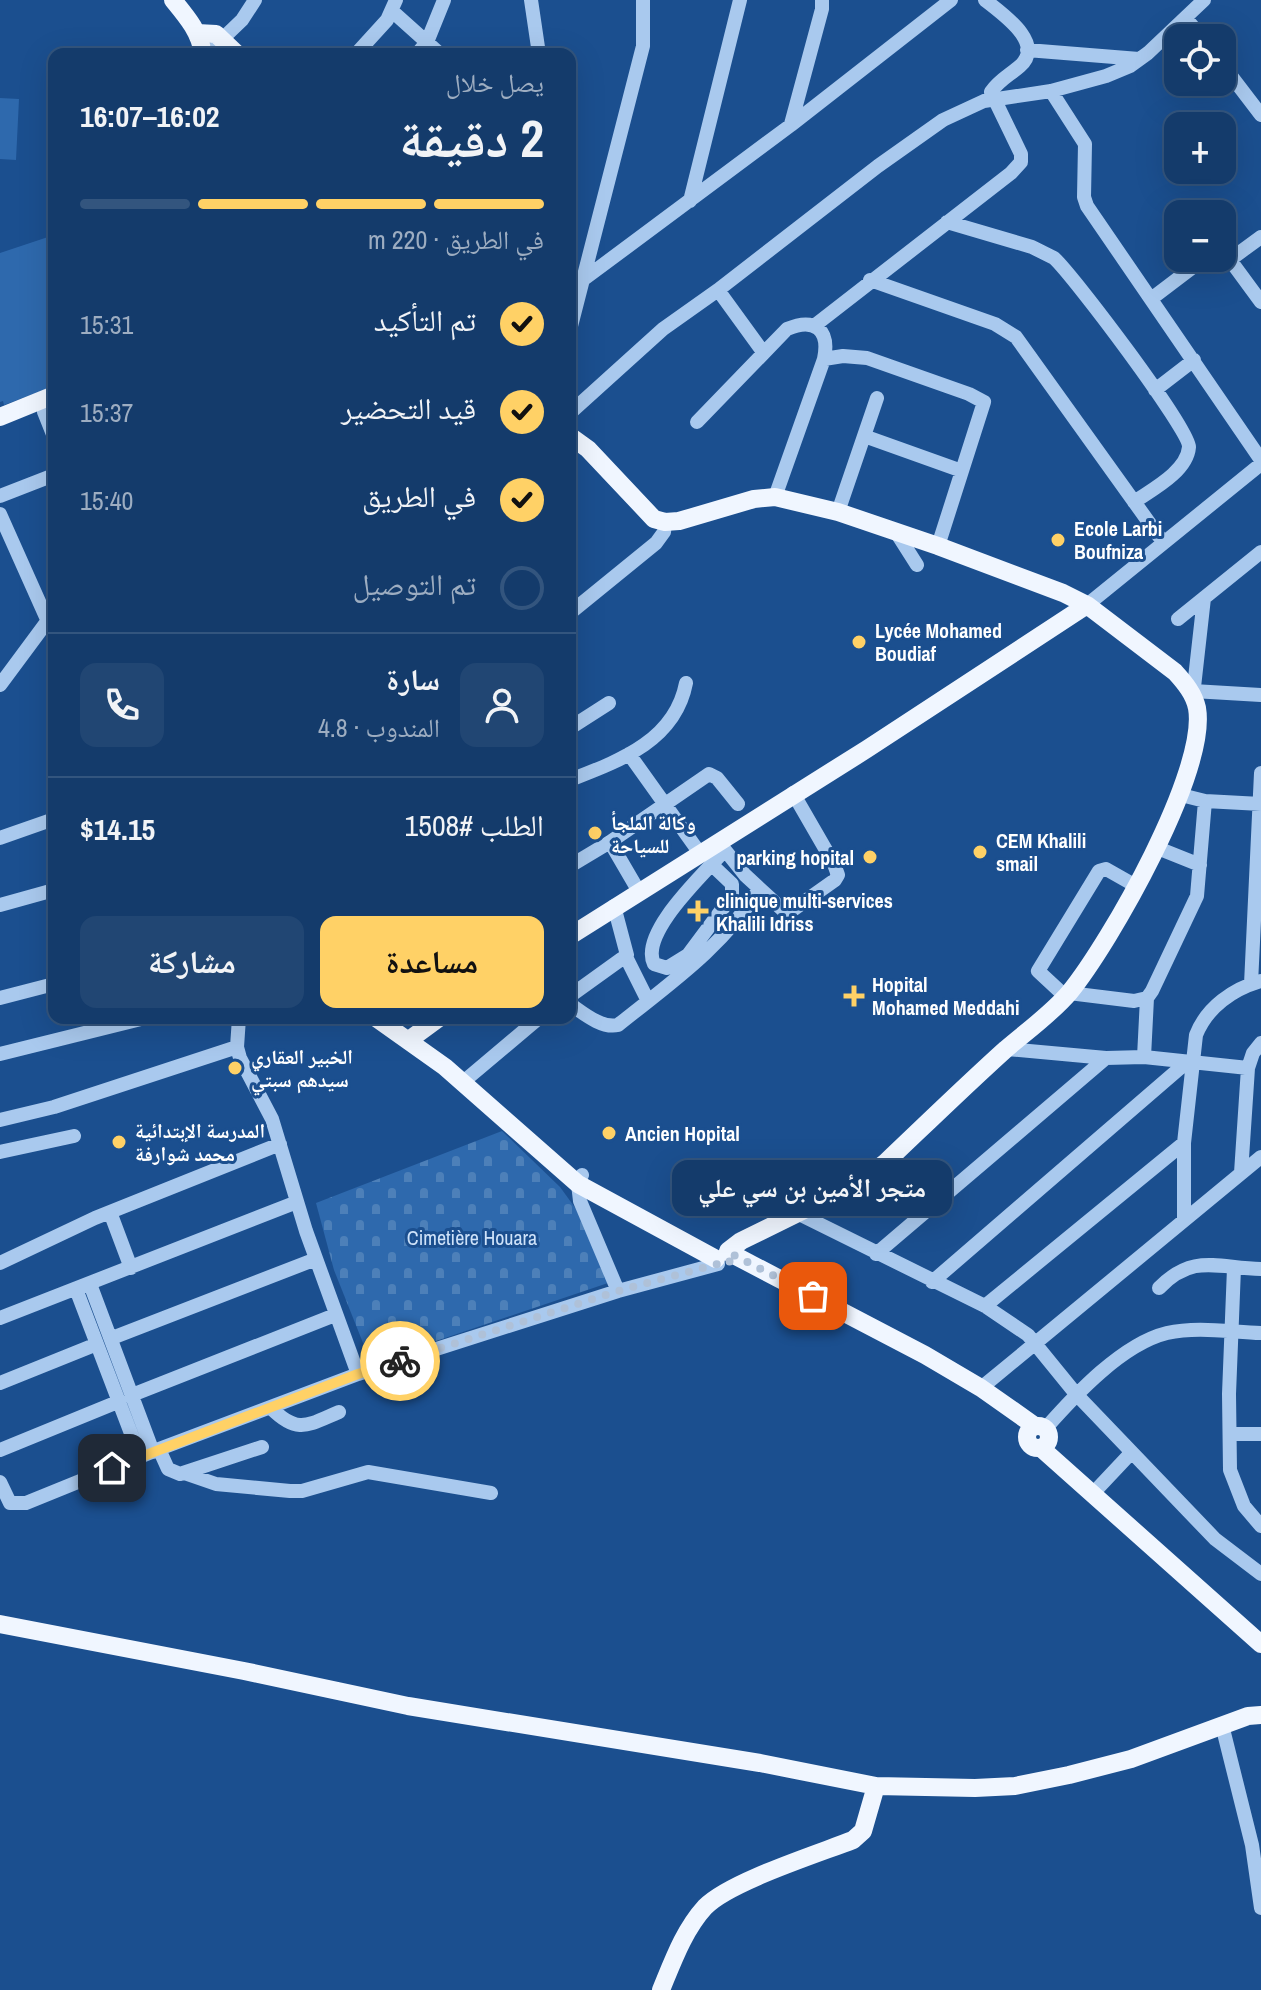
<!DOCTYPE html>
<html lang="ar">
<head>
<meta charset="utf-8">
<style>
	body { margin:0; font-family:"Archivo Narrow","Noto Naskh Arabic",sans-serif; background:#214673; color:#f1f3f6; direction:rtl; height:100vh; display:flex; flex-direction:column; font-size:30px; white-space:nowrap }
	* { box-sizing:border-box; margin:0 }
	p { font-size:26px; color:#9dadc1 }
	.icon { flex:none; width:44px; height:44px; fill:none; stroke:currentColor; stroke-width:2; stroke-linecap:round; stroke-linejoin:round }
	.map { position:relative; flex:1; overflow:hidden; direction:ltr }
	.drawer { position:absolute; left:48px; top:48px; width:528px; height:976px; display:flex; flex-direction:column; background:#143b6b; border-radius:16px; box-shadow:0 8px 32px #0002,0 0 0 2px #33557e; direction:rtl }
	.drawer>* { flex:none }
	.tools { position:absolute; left:1164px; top:24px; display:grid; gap:16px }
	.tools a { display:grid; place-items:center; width:72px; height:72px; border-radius:16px; background:#143b6b; box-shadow:0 8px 32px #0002,0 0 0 2px #33557e; font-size:40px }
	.pin { position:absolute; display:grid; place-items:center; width:68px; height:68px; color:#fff; margin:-34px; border-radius:16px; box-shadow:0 4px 12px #0006 }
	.courier { position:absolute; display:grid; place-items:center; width:80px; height:80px; margin:-40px; border:6px solid #ffd166; border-radius:50%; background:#fff; color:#222; box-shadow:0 2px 10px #0007 }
	.bubble { position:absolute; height:56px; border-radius:16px; background:#143b6b; box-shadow:0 8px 32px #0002,0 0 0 2px #33557e; font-size:26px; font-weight:700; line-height:56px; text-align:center; direction:rtl }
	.head em { font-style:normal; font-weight:700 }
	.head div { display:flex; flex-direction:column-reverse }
	.head { display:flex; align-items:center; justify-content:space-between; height:136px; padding:0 32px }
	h1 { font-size:52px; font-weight:700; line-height:60px }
	.bar { display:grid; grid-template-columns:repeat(4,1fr); gap:12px 8px; align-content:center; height:96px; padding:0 32px }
	.bar i { height:10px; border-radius:6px; background:#33557e }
	.bar .current { background:#ffd166 }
	.bar p { grid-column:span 4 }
	.line { display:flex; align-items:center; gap:20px; padding:0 32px; border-top:2px solid #33557e }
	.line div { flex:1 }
	.round { display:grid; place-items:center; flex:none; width:84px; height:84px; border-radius:16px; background:#214673 }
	ol { padding:0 32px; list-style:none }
	li { display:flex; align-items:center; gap:24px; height:88px }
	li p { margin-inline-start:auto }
	li .icon { padding:8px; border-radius:50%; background:#ffd166; color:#111; stroke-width:4 }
	li:last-child { color:#9dadc1 }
	li i { width:44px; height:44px; border:4px solid #33557e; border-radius:50% }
	.primary-button { display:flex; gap:16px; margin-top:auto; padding:16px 32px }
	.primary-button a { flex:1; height:92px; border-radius:16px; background:#ffd166; color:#111; font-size:32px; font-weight:700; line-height:92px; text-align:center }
	.primary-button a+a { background:#214673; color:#f1f3f6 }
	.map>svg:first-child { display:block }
	.cemetery { fill:url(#cemetery-stones) }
	.garden { fill:#2e69ad }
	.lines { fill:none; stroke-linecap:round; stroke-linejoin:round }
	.minor { stroke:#a9c9ee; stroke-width:14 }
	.major { stroke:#f0f6ff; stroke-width:18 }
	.done { stroke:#afc1d8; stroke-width:8; stroke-dasharray:0 14.4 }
	.route { stroke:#ffd166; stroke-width:10 }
	.poi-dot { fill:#ffd166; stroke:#1b4f8f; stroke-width:3 }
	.labels { text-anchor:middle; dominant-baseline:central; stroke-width:6; stroke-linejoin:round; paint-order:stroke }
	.poi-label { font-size:20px; font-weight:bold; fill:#fff; stroke:#1b4f8f; text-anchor:start }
	.park-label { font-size:20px; fill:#cfe3fa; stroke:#1b4f8f }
</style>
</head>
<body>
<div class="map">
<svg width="1261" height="1990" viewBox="0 0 1261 1990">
	<defs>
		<pattern id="cemetery-stones" width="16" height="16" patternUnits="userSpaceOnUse" patternTransform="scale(2)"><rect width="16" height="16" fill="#2e69ad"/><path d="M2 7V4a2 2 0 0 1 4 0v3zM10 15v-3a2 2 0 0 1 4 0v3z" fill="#4d80b9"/></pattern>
	</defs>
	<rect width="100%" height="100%" fill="#1b4f8f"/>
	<path class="cemetery" d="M502 1131 560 1187 576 1209 608 1283 371 1363 334 1270 316 1203Z"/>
	<path class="garden" d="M0 98 19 99 16 160 0 159Z
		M54 235V386L4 405 3 401 0 402V253Z"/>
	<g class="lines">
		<path class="minor" d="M531 0 539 54
			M392 11 440 54
			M1186 18 1202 38
			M217 44 242 20 255 0
			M1027 50 1139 59
			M356 54 387 20 396 0
			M417 54 427 42 444 0
			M1222 64 1261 115
			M1051 91 1085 144 1084 197 1087 206 1261 460
			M791 124 822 9V0
			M690 201 740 0
			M947 222 1032 247 1054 258C1073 275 1190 430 1189 447 1187 472 1151 490 1134 502
			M1222 249 1261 302
			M1231 259 1261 237
			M584 279 791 125 951 0
			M870 280 995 324 1016 337 1163 542
			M718 290 763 352
			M1151 299 1205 258
			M814 326 1011 173 1021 162V154L991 92C999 80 1010 75 1020 66 1046 43 1001 13 985 0
			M570 330 643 46V0
			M824 359 843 356 867 358 969 394 984 402 938 546
			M1155 390 1194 360
			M44 412 54 437
			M570 413 663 329 718 290 878 166 943 120 984 101 1051 91 1106 76 1130 66 1148 53 1204 0
			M697 422 787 329C815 317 830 330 824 359L775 497
			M864 436 877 398
			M0 496 54 475
			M838 512 864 436 962 471
			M0 514 54 635
			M896 532 917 565
			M1087 605 1261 464
			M570 613 656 543 664 532 665 522
			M1178 619 1261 552
			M0 685 46 623
			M1193 691 1261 695
			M1193 696 1204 598
			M570 728 609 703
			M629 754 699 852
			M570 780C619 761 675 741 686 683
			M1181 795 1205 801 1261 804
			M0 838 54 819
			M610 842 638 890
			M721 845 745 875 783 910 794 909 835 880 838 875 834 864 793 793
			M1155 847 1200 865
			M712 865 732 884V896L688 955 667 968 654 964C639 933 704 874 724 851
			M570 866 610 842 709 774 717 778 738 804
			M0 905 54 890
			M626 957 648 1001
			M1251 984 1261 773
			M1069 993 1134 1001 1147 998 1152 991 1197 896 1205 801
			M570 996 627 955 614 906
			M1066 997 1038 971 1099 871 1106 869 1136 886
			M0 998 54 984
			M570 1004C583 1013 602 1029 618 1025 669 984 724 946 759 889
			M239 1018 237 1047 240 1058 272 1119 306 1231 358 1374
			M1007 1049 1106 1058 1144 1057 1248 1068
			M0 1054 145 1018
			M1144 1057 1147 998
			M463 1082 539 1018
			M0 1120 54 1107 237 1047
			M0 1152 74 1136
			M1241 1173 1248 1068 1253 1053 1261 1043
			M582 1175 578 1184 580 1201 618 1291
			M110 1212 131 1268
			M797 1213 985 1306 1028 1335 1076 1394 1215 1539 1261 1574
			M1184 1219V1143L1196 1035C1207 1007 1233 989 1261 981
			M876 1254 1106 1058
			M0 1263 95 1218 280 1144
			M1234 1268 1229 1394 1230 1470 1244 1506 1261 1526
			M932 1282 1187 1062
			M90 1284 153 1452
			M1159 1288C1193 1253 1217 1268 1261 1269
			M76 1289 140 1457
			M985 1306 1184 1143
			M0 1318 297 1202
			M112 1338 316 1259
			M0 1383 97 1344
			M981 1388 1261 1157
			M132 1395 335 1315
			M271 1408C298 1435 308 1425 339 1412
			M1045 1429C1075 1395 1122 1344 1167 1333 1197 1326 1230 1332 1261 1333
			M1230 1434H1261
			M159 1449 168 1469 180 1474 262 1447
			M0 1450 120 1401
			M187 1474 216 1484 290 1491H302L368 1472 491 1493
			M0 1482 10 1503H26L159 1449 358 1374 618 1291 718 1264
			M1099 1487 1131 1453
			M1222 1725 1252 1845 1261 1908"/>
		<path class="major" d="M173 0C187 17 200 32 203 54
			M197 33 216 34 237 54
			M0 417 54 395
			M570 436 588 449 654 519 665 522 679 521 754 499 775 497 838 512 938 546 1063 593 1087 605 1175 672C1185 683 1194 694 1197 708 1208 771 1110 943 1069 993 1051 1014 1027 1031 1006 1049 965 1086 926 1124 886 1162L861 1182 741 1241 728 1251
			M570 936 867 749 1087 605
			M376 1018 445 1067 578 1184 716 1259
			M409 1040 439 1018
			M730 1253 925 1355 981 1388 1035 1426
			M1027 1437a11 11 0 1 1 22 0a11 11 0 1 1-22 0Z
			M1041 1448 1261 1644
			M0 1624 244 1671 408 1706 760 1763 876 1786 975 1788 1015 1786 1069 1775 1131 1759 1248 1716 1261 1715
			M661 1990C673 1961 684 1930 705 1907 729 1882 817 1854 853 1840L863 1831 876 1786"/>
	</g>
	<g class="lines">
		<path class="done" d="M400 1361 618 1291 718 1264 726 1265 731 1260 730 1253 813 1296"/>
		<path class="route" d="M112 1468 358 1374 400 1361"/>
	</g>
	<g class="poi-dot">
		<circle cx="1058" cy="540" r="8"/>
		<circle cx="859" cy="642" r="8"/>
		<circle cx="595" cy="833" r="8"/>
		<circle cx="980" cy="852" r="8"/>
		<circle cx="870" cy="857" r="8"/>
		<path d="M694 899h8v8h8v8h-8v8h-8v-8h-8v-8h8z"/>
		<path d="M850 984h8v8h8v8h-8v8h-8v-8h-8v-8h8z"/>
		<circle cx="235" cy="1068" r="8"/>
		<circle cx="609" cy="1133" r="8"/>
		<circle cx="119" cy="1142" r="8"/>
	</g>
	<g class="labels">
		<g class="poi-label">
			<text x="1074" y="528">Ecole Larbi<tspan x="1074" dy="23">Boufniza</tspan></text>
			<text x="875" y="630">Lycée Mohamed<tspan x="875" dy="23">Boudiaf</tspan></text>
			<text x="611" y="822">وكالة الملجأ<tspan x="611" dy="23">للسياحة</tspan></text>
			<text x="996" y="840">CEM Khalili<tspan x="996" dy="23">smail</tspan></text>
			<text x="854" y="857" text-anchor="end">parking hopital</text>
			<text x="716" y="900">clinique multi-services<tspan x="716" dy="23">Khalili Idriss</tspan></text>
			<text x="872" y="984">Hopital<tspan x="872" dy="23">Mohamed Meddahi</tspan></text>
			<text x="251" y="1056">الخبير العقاري<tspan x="251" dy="23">سيدهم سبتي</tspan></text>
			<text x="135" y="1130">المدرسة الإبتدائية<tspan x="135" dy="23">محمد شوارفة</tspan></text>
			<text x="625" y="1133">Ancien Hopital</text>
		</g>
		<g class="park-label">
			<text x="472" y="1237">Cimetière Houara</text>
		</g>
	</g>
</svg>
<div class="tools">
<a><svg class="icon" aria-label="locate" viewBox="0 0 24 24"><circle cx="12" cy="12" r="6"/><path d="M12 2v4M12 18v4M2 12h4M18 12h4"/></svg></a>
<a>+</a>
<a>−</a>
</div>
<div class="pin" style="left:813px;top:1296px;background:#ea580c"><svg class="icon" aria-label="bag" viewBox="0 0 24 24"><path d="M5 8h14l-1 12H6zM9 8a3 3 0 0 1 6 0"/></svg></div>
<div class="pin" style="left:112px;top:1468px;background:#1f2937"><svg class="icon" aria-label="home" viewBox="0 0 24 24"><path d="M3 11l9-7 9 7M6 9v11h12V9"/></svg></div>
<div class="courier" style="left:400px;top:1361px"><svg class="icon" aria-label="bike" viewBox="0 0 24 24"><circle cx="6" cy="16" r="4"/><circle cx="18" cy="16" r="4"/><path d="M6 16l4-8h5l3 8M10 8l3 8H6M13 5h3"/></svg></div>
<div class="bubble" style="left:672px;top:1160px;width:280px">متجر الأمين بن سي علي</div>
<section class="drawer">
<div class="head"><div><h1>2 دقيقة</h1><p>يصل خلال</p></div><em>16:02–16:07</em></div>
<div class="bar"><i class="current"></i><i class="current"></i><i class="current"></i><i></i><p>في الطريق · 220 m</p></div>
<ol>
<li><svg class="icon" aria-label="check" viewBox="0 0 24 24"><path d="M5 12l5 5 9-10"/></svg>تم التأكيد<p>15:31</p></li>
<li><svg class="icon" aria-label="check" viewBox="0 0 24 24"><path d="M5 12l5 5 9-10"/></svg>قيد التحضير<p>15:37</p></li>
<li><svg class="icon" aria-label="check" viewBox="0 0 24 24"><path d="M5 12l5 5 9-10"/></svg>في الطريق<p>15:40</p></li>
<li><i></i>تم التوصيل</li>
</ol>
<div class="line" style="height:144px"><a class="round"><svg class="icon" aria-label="person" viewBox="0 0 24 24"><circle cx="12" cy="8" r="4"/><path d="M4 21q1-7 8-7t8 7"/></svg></a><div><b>سارة</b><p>المندوب · 4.8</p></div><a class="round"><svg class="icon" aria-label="phone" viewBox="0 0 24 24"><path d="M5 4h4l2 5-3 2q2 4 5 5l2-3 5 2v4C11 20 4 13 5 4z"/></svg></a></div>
<div class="line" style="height:104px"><div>الطلب #1508</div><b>$14.15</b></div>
<div class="primary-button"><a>مساعدة</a><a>مشاركة</a></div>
</section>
</div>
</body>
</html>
